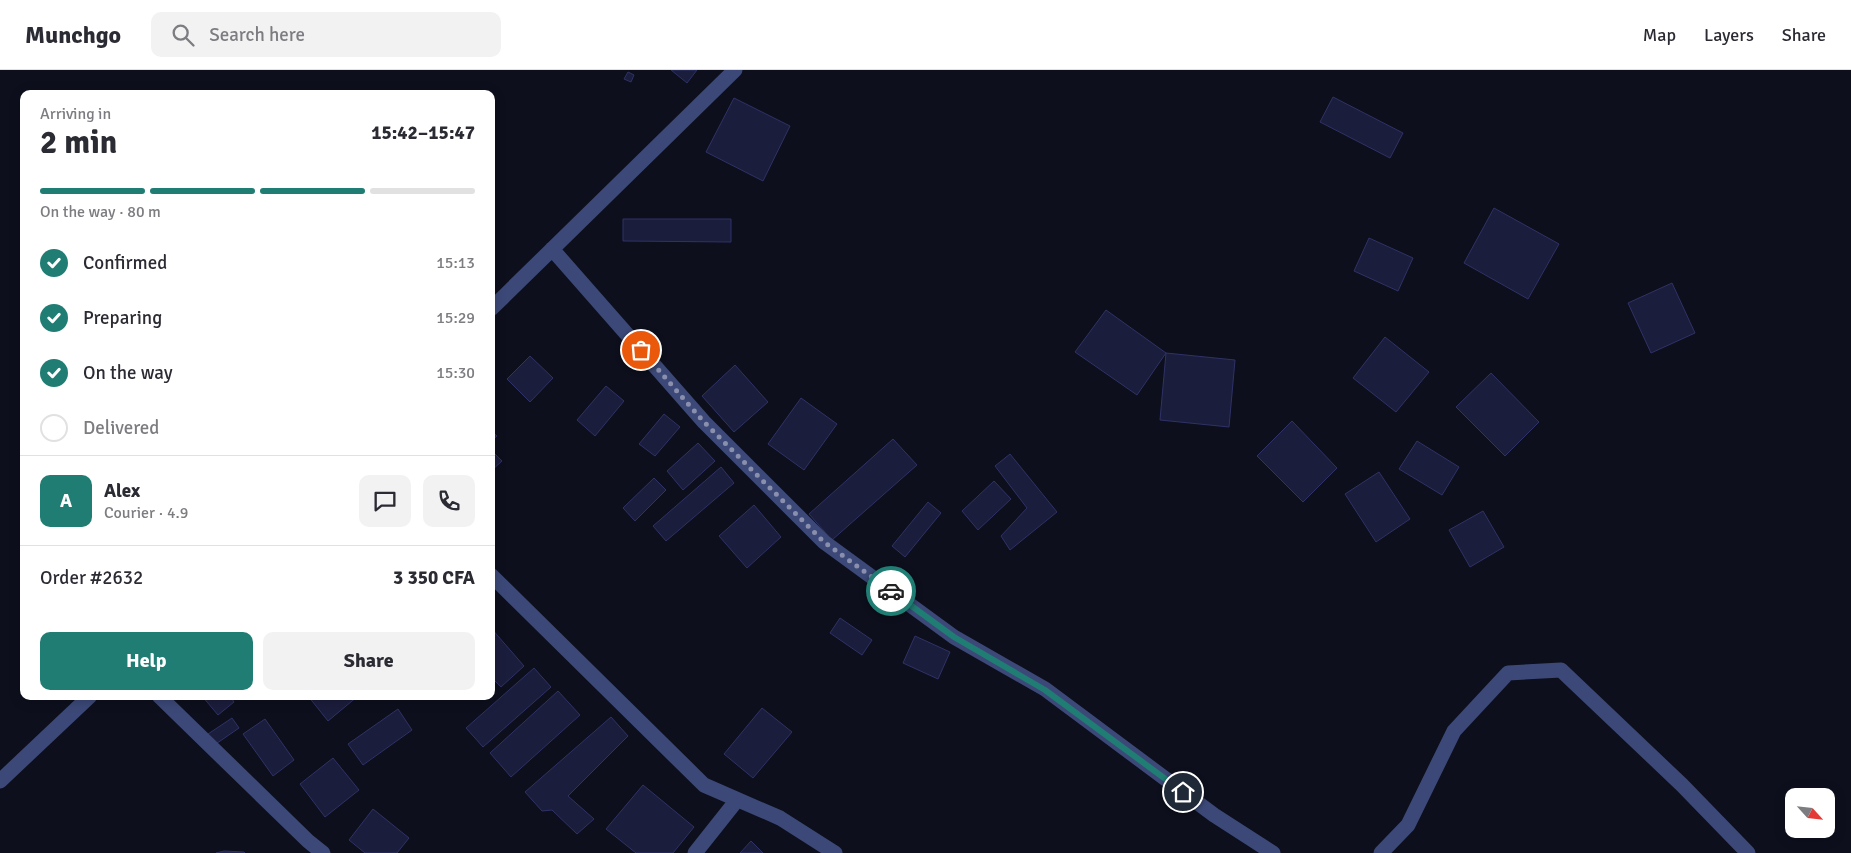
<!DOCTYPE html>
<html lang="en">
<head>
<meta charset="utf-8">
<style>
	body { margin:0; font-family:Signika,sans-serif; background:#f2f2f3; color:#2b2b33; height:100vh; display:flex; flex-direction:column; font-size:19px; white-space:nowrap }
	* { box-sizing:border-box; margin:0 }
	p { font-size:16px; color:#7c7c81 }
	.icon { flex:none; width:28px; height:28px; fill:none; stroke:currentColor; stroke-width:2; stroke-linecap:round; stroke-linejoin:round }
	.map { position:relative; flex:1; overflow:hidden }
	.side { position:absolute; left:20px; top:20px; width:475px; height:610px; display:flex; flex-direction:column; background:#fff; border-radius:10px; box-shadow:0 2px 12px #0003 }
	.side>* { flex:none }
	.needle { width:32px; rotate:117deg }
	.buttons { position:absolute; left:1785px; top:718px; display:grid; gap:10px }
	.buttons a { display:grid; place-items:center; width:50px; height:50px; border-radius:10px; background:#fff; box-shadow:0 2px 12px #0003; font-size:25px }
	.pin { position:absolute; display:grid; place-items:center; width:42px; height:42px; color:#fff; margin:-21px; border:2px solid #fff; border-radius:50%; box-shadow:0 1px 5px #0007 }
	.courier { position:absolute; display:grid; place-items:center; width:50px; height:50px; margin:-25px; border:4px solid #207d73; border-radius:50%; background:#fff; color:#222; box-shadow:0 1px 6px #0007 }
	.summary em { font-style:normal; font-weight:700 }
	.summary div { display:flex; flex-direction:column-reverse }
	.summary { display:flex; align-items:center; justify-content:space-between; height:85px; padding:0 20px }
	h1 { font-size:32px; font-weight:700; line-height:38px }
	.bar { display:grid; grid-template-columns:repeat(4,1fr); gap:8px 5px; align-content:center; height:60px; padding:0 20px }
	.bar i { height:6px; border-radius:4px; background:#e1e1e2 }
	.bar .selected { background:#207d73 }
	.bar p { grid-column:span 4 }
	.line { display:flex; align-items:center; gap:12px; padding:0 20px; border-top:1px solid #e1e1e2 }
	.line div { flex:1 }
	.round { display:grid; place-items:center; flex:none; width:52px; height:52px; border-radius:10px; background:#f2f2f3 }
	ol { padding:0 20px; list-style:none }
	li { display:flex; align-items:center; gap:15px; height:55px }
	li p { margin-inline-start:auto }
	li .icon { padding:5px; border-radius:50%; background:#207d73; color:#fff; stroke-width:4 }
	li:last-child { color:#7c7c81 }
	li i { width:28px; height:28px; border:2px solid #e1e1e2; border-radius:50% }
	.primary-button { display:flex; gap:10px; margin-top:auto; padding:10px 20px }
	.primary-button a { flex:1; height:58px; border-radius:10px; background:#207d73; color:#fff; font-size:20px; font-weight:700; line-height:58px; text-align:center }
	.primary-button a+a { background:#f2f2f3; color:#2b2b33 }
	header { display:flex; align-items:center; gap:30px; box-sizing:border-box; height:70px; padding:0 25px; background:#fff; border-bottom:1px solid #e1e1e2 }
	header strong { font-size:24px }
	nav { display:flex; gap:28px; margin-inline-start:auto; font-size:18px }
	.search { width:350px; height:45px; background:#f2f2f3; display:flex; align-items:center; gap:12px; box-sizing:border-box; padding:0 18px; border-radius:10px; color:#7c7c81; font-size:19px }
	.map>svg:first-child { display:block }
	.building { fill:#1b1d3c; stroke:#2f3266 }
	.lines { fill:none; stroke-linecap:round; stroke-linejoin:round }
	.minor { stroke:#3c4978; stroke-width:15 }
	.done { stroke:#8a8fad; stroke-width:5; stroke-dasharray:0 9 }
	.route { stroke:#207d73; stroke-width:6 }
</style>
</head>
<body>
<header>
<strong>Munchgo</strong>
<div class="search"><svg class="icon" aria-label="search" viewBox="0 0 24 24"><circle cx="10" cy="10" r="6"/><path d="M15 15l6 6"/></svg>Search here</div>
<nav><a>Map</a><a>Layers</a><a>Share</a></nav>
</header>
<div class="map">
<svg width="1851" height="783" viewBox="0 0 1851 783">
	<rect width="100%" height="100%" fill="#0d0f1d"/>
	<path class="building" d="M671 0H697L687 13Z
		M628 2 634 5 631 12 624 9Z
		M1333 27 1403 63 1390 88 1320 52Z
		M734 28 790 56 763 111 706 82Z
		M1494 138 1559 174 1528 229 1464 193Z
		M623 149H731V172L623 171Z
		M1369 168 1413 188 1398 221 1354 201Z
		M1672 213 1695 263 1651 283 1628 233Z
		M1106 240 1166 283 1137 325 1075 282Z
		M1385 267 1429 302 1396 342 1353 308Z
		M1166 283 1235 290 1229 357 1160 350Z
		M530 286 553 308 530 332 507 309Z
		M735 295 768 332 734 362 702 326Z
		M1491 303 1539 352 1505 386 1456 337Z
		M606 316 624 331 595 366 577 350Z
		M801 328 837 354 804 400 768 374Z
		M664 344 680 357 655 386 639 374Z
		M1292 351 1337 398 1303 432 1257 386Z
		M491 361 497 366 491 371Z
		M893 369 917 395 832 470 809 444Z
		M1417 371 1459 397 1442 425 1399 399Z
		M698 373 715 391 683 420 667 401Z
		M491 380 502 391 491 401Z
		M1010 384 1057 442 1010 480 1001 466 1027 438 995 396Z
		M721 397 734 413 666 471 653 456Z
		M1379 402 1410 449 1376 472 1345 424Z
		M654 408 666 420 635 451 623 438Z
		M994 411 1011 429 978 460 962 441Z
		M928 432 941 443 905 487 892 476Z
		M754 435 781 467 747 498 719 466Z
		M1483 441 1504 477 1470 497 1449 460Z
		M840 548 872 570 862 585 830 563Z
		M491 558 524 596 501 617 491 607Z
		M915 566 950 582 938 609 903 593Z
		M534 598 551 617 483 677 466 658Z
		M558 621 580 645 511 707 490 683Z
		M202 626H230L234 632 218 645Z
		M308 626H358L328 651Z
		M762 638 792 662 753 708 724 684Z
		M398 639 412 660 363 695 348 674Z
		M611 647 628 666 568 726 594 749 577 764 552 740 542 741 525 722Z
		M232 648 239 658 210 678 202 668Z
		M265 649 294 690 273 706 243 664Z
		M333 688 359 720 325 747 300 714Z
		M643 715 694 757 673 783H636L606 759Z
		M373 739 409 768 397 783H365L349 770Z
		M751 771 763 783H740Z
		M224 781 244 782 245 783H216Z"/>
	<g class="lines">
		<path class="minor" d="M552 179 704 352 824 472 954 567 1045 619 1214 745 1273 783
			M491 239 735 0
			M491 505 704 715 780 748 835 783
			M159 626 308 771 323 783
			M0 711 90 626
			M695 783 737 730
			M1381 783 1408 755 1454 661 1508 603 1561 600 1682 715 1748 783"/>
	</g>
	<g class="lines">
		<path class="done" d="M641 280 704 352 824 472 891 521"/>
		<path class="route" d="M891 521 954 567 1045 620 1183 722"/>
	</g>
</svg>
<div class="buttons">
<a><svg class="needle" viewBox="-14 -14 28 28"><path d="M0-13l5 13h-10z" fill="#e53935"/><path d="M0 13l5-13h-10z" fill="#7c7c81"/></svg></a>
</div>
<div class="pin" style="left:641px;top:280px;background:#ea580c"><svg class="icon" aria-label="bag" viewBox="0 0 24 24"><path d="M5 8h14l-1 12H6zM9 8a3 3 0 0 1 6 0"/></svg></div>
<div class="pin" style="left:1183px;top:722px;background:#1f2937"><svg class="icon" aria-label="home" viewBox="0 0 24 24"><path d="M3 11l9-7 9 7M6 9v11h12V9"/></svg></div>
<div class="courier" style="left:891px;top:521px"><svg class="icon" aria-label="car" viewBox="0 0 24 24"><path d="M5 17H2v-5l4-1 3-4h7l3 4 3 1v5h-3M9 17h6M6 11h13"/><circle cx="7" cy="17" r="2"/><circle cx="17" cy="17" r="2"/></svg></div>
<section class="side">
<div class="summary"><div><h1>2 min</h1><p>Arriving in</p></div><em>15:42–15:47</em></div>
<div class="bar"><i class="selected"></i><i class="selected"></i><i class="selected"></i><i></i><p>On the way · 80 m</p></div>
<ol>
<li><svg class="icon" aria-label="check" viewBox="0 0 24 24"><path d="M5 12l5 5 9-10"/></svg>Confirmed<p>15:13</p></li>
<li><svg class="icon" aria-label="check" viewBox="0 0 24 24"><path d="M5 12l5 5 9-10"/></svg>Preparing<p>15:29</p></li>
<li><svg class="icon" aria-label="check" viewBox="0 0 24 24"><path d="M5 12l5 5 9-10"/></svg>On the way<p>15:30</p></li>
<li><i></i>Delivered</li>
</ol>
<div class="line" style="height:90px"><b class="round" style="background:#207d73;color:#fff">A</b><div><b>Alex</b><p>Courier · 4.9</p></div><a class="round"><svg class="icon" aria-label="chat" viewBox="0 0 24 24"><path d="M4 5h16v11H9l-5 4z"/></svg></a><a class="round"><svg class="icon" aria-label="phone" viewBox="0 0 24 24"><path d="M5 4h4l2 5-3 2q2 4 5 5l2-3 5 2v4C11 20 4 13 5 4z"/></svg></a></div>
<div class="line" style="height:65px"><div>Order #2632</div><b>3 350 CFA</b></div>
<div class="primary-button"><a>Help</a><a>Share</a></div>
</section>
</div>
</body>
</html>
